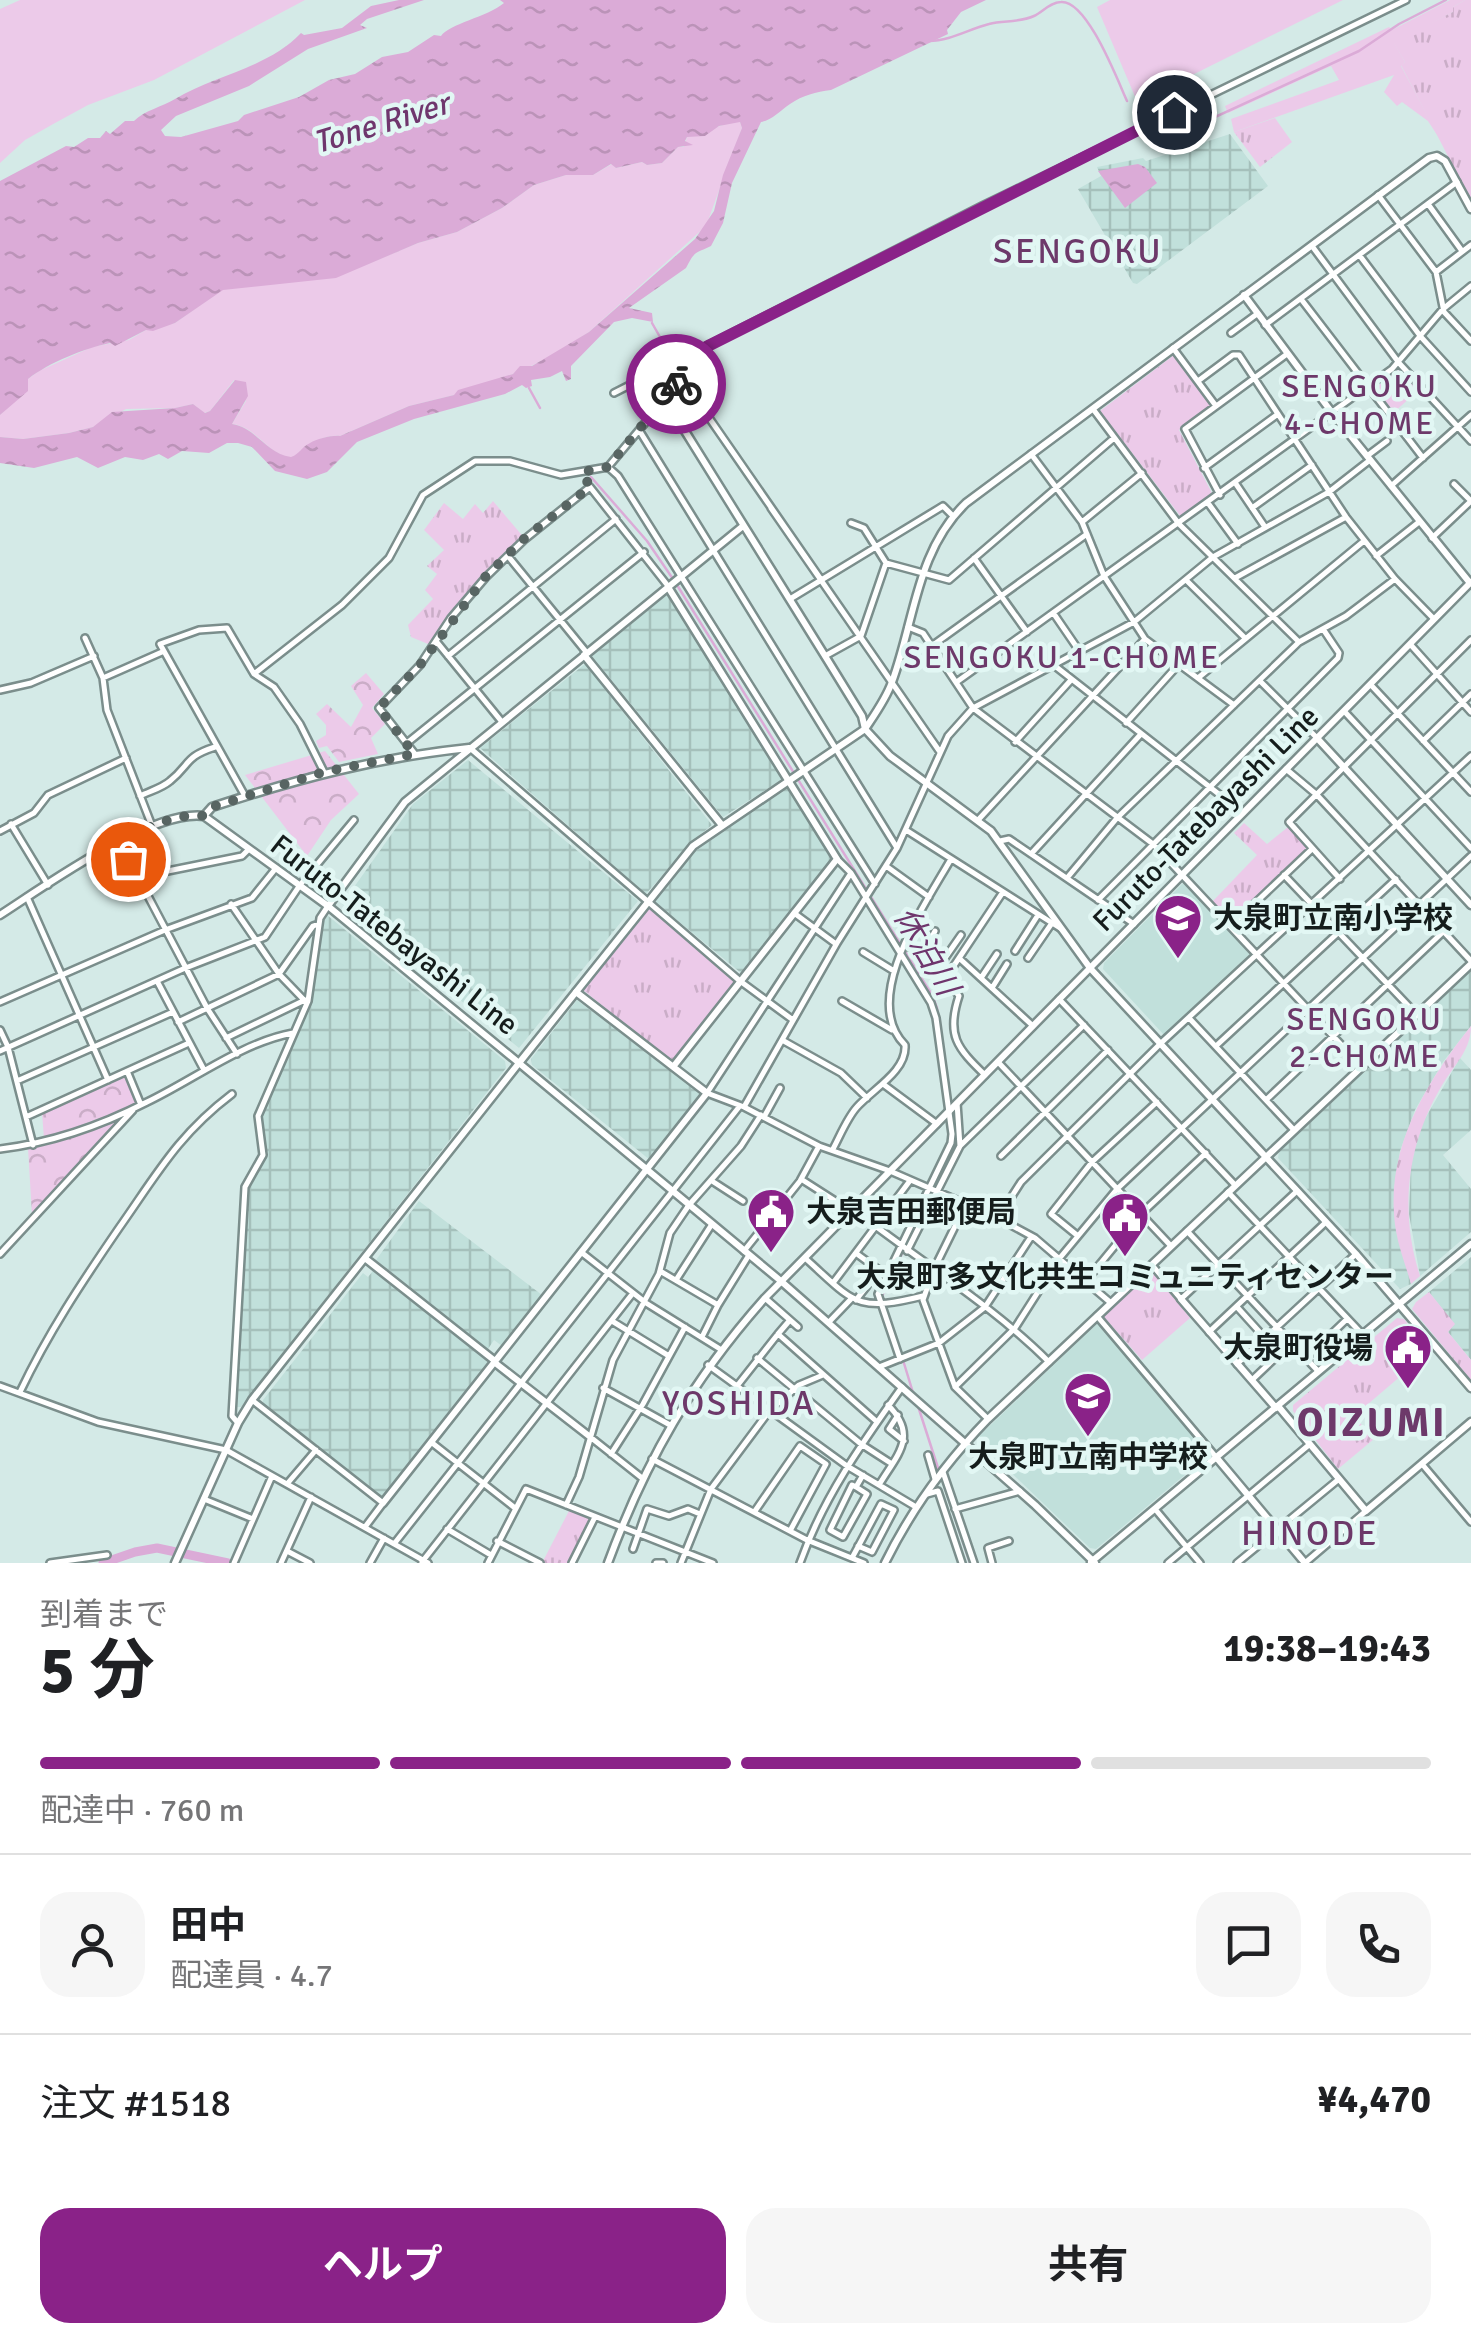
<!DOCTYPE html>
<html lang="ja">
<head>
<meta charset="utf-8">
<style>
	body { margin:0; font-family:Signika,"Noto Sans JP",sans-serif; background:#f6f6f6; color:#202124; height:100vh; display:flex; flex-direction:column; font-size:38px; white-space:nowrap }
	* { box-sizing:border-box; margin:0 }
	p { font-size:32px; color:#757577 }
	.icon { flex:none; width:55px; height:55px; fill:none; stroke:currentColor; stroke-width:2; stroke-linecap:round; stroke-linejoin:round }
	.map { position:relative; height:1563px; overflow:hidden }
	.sheet { display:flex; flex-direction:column; background:#fff; flex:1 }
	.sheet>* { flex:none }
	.pin { position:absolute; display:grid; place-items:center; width:85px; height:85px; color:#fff; margin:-42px; border:5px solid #fff; border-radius:50%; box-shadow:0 2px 10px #0007 }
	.courier { position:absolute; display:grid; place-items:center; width:100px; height:100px; margin:-50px; border:8px solid #8a2288; border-radius:50%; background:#fff; color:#222; box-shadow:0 2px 12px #0007 }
	.summary em { font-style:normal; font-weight:700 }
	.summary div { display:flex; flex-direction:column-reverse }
	.summary { display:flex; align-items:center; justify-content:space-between; height:170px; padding:0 40px }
	h1 { font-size:65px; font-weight:700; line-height:75px }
	.bar { display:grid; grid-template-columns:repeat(4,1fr); gap:15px 10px; align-content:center; height:120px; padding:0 40px }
	.bar i { height:12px; border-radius:8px; background:#e0e0e0 }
	.bar .selected { background:#8a2288 }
	.bar p { grid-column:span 4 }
	.line { display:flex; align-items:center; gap:25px; padding:0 40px; border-top:2px solid #e0e0e0 }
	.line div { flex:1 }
	.round { display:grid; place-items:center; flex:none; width:105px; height:105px; border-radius:30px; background:#f6f6f6 }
	.primary-button { display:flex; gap:20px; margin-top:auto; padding:20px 40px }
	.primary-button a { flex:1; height:115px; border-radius:30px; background:#8a2288; color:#fff; font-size:40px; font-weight:700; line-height:115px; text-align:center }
	.primary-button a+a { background:#f6f6f6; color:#202124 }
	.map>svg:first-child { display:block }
	.built { fill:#c1e0db }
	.industrial { fill:url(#industrial-grid) }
	.grass { fill:#eccae9 }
	.forest { fill:url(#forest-crowns) }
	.park { fill:url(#park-tufts) }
	.water { fill:url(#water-ripples) }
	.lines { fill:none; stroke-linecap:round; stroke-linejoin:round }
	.stream { stroke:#dbabd7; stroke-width:2.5 }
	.river { stroke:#dbabd7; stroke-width:9 }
	.minor-casing { stroke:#7b8e8c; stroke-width:10 }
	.tertiary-casing { stroke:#7b8e8c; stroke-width:11 }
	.secondary-casing { stroke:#7b8e8c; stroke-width:11 }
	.minor { stroke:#fff; stroke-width:5 }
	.tertiary { stroke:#fff; stroke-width:6 }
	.secondary { stroke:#fff; stroke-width:6 }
	.done { stroke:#586563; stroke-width:10; stroke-dasharray:0 18 }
	.route { stroke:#8a2288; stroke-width:12 }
	.labels { text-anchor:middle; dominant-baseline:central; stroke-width:9; stroke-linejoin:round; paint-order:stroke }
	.street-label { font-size:30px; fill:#151d1c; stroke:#e2f7f4 }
	.poi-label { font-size:30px; font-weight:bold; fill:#151d1c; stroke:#e2f7f4; text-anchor:start }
	.water-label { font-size:32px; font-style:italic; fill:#6f366d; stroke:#e2f7f4 }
	.neighbourhood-label { font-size:32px; letter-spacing:2.5px; fill:#6d396a; stroke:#e2f7f4 }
	.quarter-label { font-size:35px; letter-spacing:2.5px; fill:#6d396a; stroke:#e2f7f4 }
	.district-label { font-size:40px; font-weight:bold; letter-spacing:2.5px; fill:#6d396a; stroke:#e2f7f4 }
</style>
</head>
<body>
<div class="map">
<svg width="1471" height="1563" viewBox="0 0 1471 1563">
	<defs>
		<pattern id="industrial-grid" width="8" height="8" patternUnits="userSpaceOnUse" patternTransform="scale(2.5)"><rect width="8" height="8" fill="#c1e0db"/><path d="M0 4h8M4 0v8" fill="none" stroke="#a5c0bb"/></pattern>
		<pattern id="forest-crowns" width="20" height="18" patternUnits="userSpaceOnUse" patternTransform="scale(2.5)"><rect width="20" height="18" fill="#eccae9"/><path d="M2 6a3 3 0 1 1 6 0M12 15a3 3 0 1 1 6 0" fill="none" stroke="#caadc7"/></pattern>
		<pattern id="park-tufts" width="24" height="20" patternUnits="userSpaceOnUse" patternTransform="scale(2.5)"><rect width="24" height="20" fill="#eccae9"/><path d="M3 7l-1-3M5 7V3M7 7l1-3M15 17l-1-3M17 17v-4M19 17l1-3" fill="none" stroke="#caadc7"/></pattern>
		<pattern id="water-ripples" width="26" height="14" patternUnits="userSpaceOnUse" patternTransform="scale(2.5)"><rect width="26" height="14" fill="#dbabd7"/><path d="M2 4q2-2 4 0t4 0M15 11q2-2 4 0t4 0" fill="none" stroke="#bb93b8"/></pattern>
	</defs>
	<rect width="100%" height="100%" fill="#d4eae7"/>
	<path class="built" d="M1185 881 1252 957 1165 1036 1103 969 1104 963Z
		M1098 1323 1210 1454 1096 1549 1090 1548 980 1443V1435Z"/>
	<path class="industrial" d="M1230 134 1268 186 1137 284 1133 283 1078 189 1101 176 1097 167 1143 158 1146 161Z
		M667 595 783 779 723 817 592 656Z
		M585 664 712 825 691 842 646 894 480 748Z
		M468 760 638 901 519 1048 342 904 413 804Z
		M787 787 831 859 741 973 654 901 694 852Z
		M327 915 505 1061 506 1068 241 1407H237L248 1189 267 1153 261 1117 312 1002 323 919Z
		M1471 971V1026L1443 1062 1415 1110 1400 1151 1394 1190 1395 1214 1411 1284 1400 1289 1278 1158 1279 1152Z
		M577 1000 702 1094 650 1160 532 1065 531 1059Z
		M1460 1058 1471 1070V1130L1443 1155 1471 1189V1232L1420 1276 1409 1214 1411 1163 1419 1129Z
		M419 1201 542 1295 502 1346 494 1340 488 1349 376 1260Z
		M1471 1257V1360L1448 1332 1454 1324 1429 1292Z
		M373 1271 487 1361V1365L384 1496 380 1497 263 1404V1400L363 1273 368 1277Z"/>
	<path class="grass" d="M20 0H305L154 80 88 105 55 123 25 140 0 163V9Z
		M1110 0H1343L1146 98 1145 95 1136 99 1097 7Z
		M1450 0H1465L1453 7V12L1394 43 1405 62 1401 66 1441 141 1428 121 1402 102 1397 106 1384 92 1394 75 1234 132 1231 119 1339 80 1331 66 1228 113 1225 106 1389 27 1392 30Z
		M735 121 740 122 742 128 706 226 589 332 555 354 531 366 522 367 513 374 454 395 409 406 340 436C317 434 307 451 291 458 266 453 257 427 232 424L246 401 234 380 210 411 204 413 193 404 175 408 126 409 93 427 69 433 23 439 0 437V415L21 395 28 379 39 371 92 347 129 340 146 330 175 323 223 289 336 277 418 243 457 232 502 208 534 185 566 175H593L612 164 616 168 642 162 647 165 662 163 678 147H684L687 137Z"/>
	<path class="forest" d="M366 673 384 694 372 708 385 724 371 738 378 754 339 762 327 746 319 748 316 741 326 735V725L316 714 327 704 351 727 363 705 351 686Z
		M325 751 359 794 331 820 307 856 245 775Z
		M125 1072 138 1104 44 1139 42 1112Z
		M129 1113 32 1215 28 1148Z"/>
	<path class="park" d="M1465 0H1471V201L1401 65 1405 62 1393 42 1453 12V7Z
		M1275 118 1292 142 1260 167 1234 132Z
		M1174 355 1212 405 1179 430 1213 495 1181 517 1100 411Z
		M1400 368 1420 389 1392 414 1373 390Z
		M493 501 525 539 450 614 433 646 411 637 408 625 433 599 425 590 437 574 427 566 444 550 424 530 444 503 463 519 475 504 483 513Z
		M1244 823 1267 844 1288 827 1307 848 1232 920 1212 902 1257 855 1234 833Z
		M649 908 737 981 672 1062 583 990Z
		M1471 1026C1471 1051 1453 1066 1441 1087 1407 1145 1399 1211 1420 1276L1411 1284C1406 1266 1399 1249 1396 1231 1383 1153 1424 1085 1471 1026Z
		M1150 1273 1156 1275 1190 1318 1142 1360 1103 1316Z
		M1429 1292 1455 1324 1448 1332 1471 1360V1380L1412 1309 1416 1302Z
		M1397 1318 1404 1319 1430 1351 1354 1416 1374 1439 1338 1469 1293 1411V1405Z
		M571 1507 595 1517 572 1563H542Z"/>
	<path class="water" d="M399 0H424L367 19 360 25 367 28 308 49 249 86 176 116 161 130 165 136 181 137 238 121 244 115 299 97 329 80 355 74 382 57 408 52 434 35 441 36C449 24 487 17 504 3L500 0H986L961 12 947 30 948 34 831 90C816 92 803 95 790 104 780 111 772 120 761 122L732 183 723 223 711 246C694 254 695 251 686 268L629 308 652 313 653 322 632 318 614 322 571 366V379L566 381 562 371 550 377 531 380 532 386 526 388 522 385 505 394 414 419 357 442 327 472 307 479 275 471 252 447 238 443H227L209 453 182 451 168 459 159 454 143 460 125 457 98 468 77 457 34 468 0 463V437L23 439 69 433 93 427 112 412 175 408 193 404 205 413 210 411 235 380 246 382 248 396 232 424C257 428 265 453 291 457 300 454 301 447 310 443 317 439 332 435 340 436L409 406 454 395 458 390 513 374 520 366H532L589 332 695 239 714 211 723 175 742 128 740 122 719 126 705 136 687 137 685 141 693 145 678 147 662 163 647 165 642 162 616 168 611 164 593 175H566L534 185 502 208 457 232 418 243 336 278 223 290 175 323 153 331 146 330 115 346 110 343C83 349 50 362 28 379V391L0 415V181L66 146 74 147 88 138H100L106 131 110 134 125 121H134C145 110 162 107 175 99 215 75 268 68 301 33L304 35 342 28 371 6Z
		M1138 164 1145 167 1157 183 1125 208 1098 171Z"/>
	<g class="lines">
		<path class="stream" d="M929 41C950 41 969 29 989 24 1003 20 1019 23 1034 16 1043 12 1050 2 1061 2 1087 0 1117 79 1127 101
			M1146 140 1152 146 1359 51 1399 24 1446 0
			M652 323 664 344
			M529 388 540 408
			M591 477 647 541 673 579
			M677 585 932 995 937 1008 955 1140 882 1296
			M903 1360 914 1396
			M917 1403 939 1471
			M942 1479 970 1563"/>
		<path class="river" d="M103 1563 135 1552 157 1548 228 1563"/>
		<g class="minor-casing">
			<path id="minor" d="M1378 195 1436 272 1444 312 1471 341
				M1428 204 1462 251
				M1312 246 1399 363 1471 441
				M1360 256 1421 337 1471 392
				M1436 272 1471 245
				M1301 299 1423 458
				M1265 325 1457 182
				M1231 333 1257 314
				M1173 348 1216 406
				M657 374 676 375 685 383 822 581
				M1198 381 1233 355H1239L1346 517 1395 579 1434 619
				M614 393 982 206 1406 0
				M1093 409 1179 524 1299 642
				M639 430 897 848
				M1031 454 1082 522 1104 576 1145 639 1234 705
				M1367 456 1387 441
				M608 467 618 476 875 884
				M1204 468 1278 414
				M1236 484 1265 527
				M1454 484 1471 501
				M1391 486 1471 415
				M1220 495 1185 429 1287 354
				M1208 503 1238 544
				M771 508 940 752
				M1252 508 1312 465
				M1082 522 1142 473
				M851 523 864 528 886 563 949 580 1114 438
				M1432 538 1471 501
				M508 556 587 653
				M1376 556 1419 522
				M974 558 1027 632
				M1235 578 1346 517
				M1186 580 1244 637
				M790 599 943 506 953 516
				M1054 614 1080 652
				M85 638 103 678 107 710 152 826
				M436 641 502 722
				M1410 644 1471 712
				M933 645 1087 534
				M448 656 616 519
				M825 656 861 636 886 563
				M1055 666 1243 813
				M254 674 342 605 389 558 423 495 475 461H510L561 475 608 467 671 392 691 357
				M103 678 162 652
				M1198 678 1364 541
				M958 681 1392 369 1443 309 1471 286
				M1260 681 1317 738
				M1371 685 1471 792
				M0 690 31 683 94 656
				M1344 711 1471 848
				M1126 723 1179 664
				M1423 741 1471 694
				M1015 742 1071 680
				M407 743 644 552
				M470 748 740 981 793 1020
				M415 754 379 708 420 665 451 618 486 577 525 539 590 487 668 586
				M1286 769 1317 795 1471 961
				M140 796C150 791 162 788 170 781 191 764 184 757 215 747
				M245 796 160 644 199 630 227 628 254 674 274 687 300 724 324 772
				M979 819 1145 639
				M11 824 48 885
				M906 830 1060 928
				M0 831 34 813 48 795 126 758
				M119 841 207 1008 237 1054
				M1000 841 1009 839 1134 924
				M1031 854 1141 734
				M837 859 851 873 931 1003 936 1018 952 1134 951 1143 878 1294 900 1359
				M886 866 929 897
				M851 873 707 1093 744 1107 819 1146 890 1171 998 1218 1035 1238 1111 1303
				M1284 875 1417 1015
				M138 877 242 856 249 849
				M1067 878 1117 818 1299 642 1346 616 1395 579
				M1340 879 1289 822 1471 640
				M27 897 108 1080
				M1098 900 1338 658 1339 653 1323 629
				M231 904 279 974 304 1000
				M794 913 836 944
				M1231 926 1312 849
				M907 942C920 964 944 974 959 996 946 1035 957 1048 985 1075
				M1015 951 1038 915
				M863 952 894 971
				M959 958 1033 1026
				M1028 958 1052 923
				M920 959 935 931
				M936 971 961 935
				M981 978 997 954
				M945 979 1003 892
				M157 981 204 1070
				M992 988 1007 964
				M1059 999 1235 1185
				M842 1001 892 1030
				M0 1002 165 930 252 898 276 868
				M1189 1018 1294 1130
				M178 1022 279 974 313 926 319 924
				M0 1030 8 1047 33 1145
				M226 1038 305 1000
				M782 1040 841 1073 867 1098
				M1216 1046 1396 879
				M0 1051 183 969 265 937 300 885 354 820
				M998 1062 1171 1246
				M1362 1067 1153 844 973 708 1134 622 1213 557 1329 492 1370 460
				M127 1071 141 1105
				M17 1081 173 1012
				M883 1084 937 1124
				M1266 1100 1444 931
				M744 1107 837 943 897 848 948 736 973 708 923 633 908 627
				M26 1117 189 1043
				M764 1117 780 1088
				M960 1146 1084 1025
				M0 1149C50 1143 102 1125 147 1102 193 1080 243 1042 293 1033
				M833 1149C840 1136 847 1118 857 1107 873 1089 907 1071 905 1045 859 999 926 903 951 859
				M1001 1156 1108 1050
				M801 1179 851 1211
				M712 1181 743 1201
				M1228 1192 1363 1335
				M966 1204 933 1271 923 1300 955 1387 988 1419
				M853 1209C918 1260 991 1304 1049 1362
				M998 1218 1021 1182 1160 1044 1471 756
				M1187 1231 1318 1371
				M1078 1236 1051 1214 1092 1162 1157 1102
				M744 1251 800 1181 819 1146
				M907 1251 960 1146 957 1103
				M581 1252 646 1303 720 1349
				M0 1254 133 1110
				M857 1254 886 1275
				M805 1258C854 1302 855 1313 923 1296
				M1152 1265 1181 1299 1297 1191
				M660 1271 718 1305
				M676 1280 712 1224
				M1086 1281 1141 1214 1206 1153
				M833 1283 909 1182
				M765 1298 798 1327
				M856 1300 867 1286
				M1237 1307 1265 1338
				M1097 1316 1216 1457
				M612 1321 669 1356
				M829 1322 851 1299
				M1209 1332 1326 1222
				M778 1334 790 1320
				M702 1337 718 1305 749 1255
				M757 1358 861 1444 892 1464
				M1306 1358 1347 1319
				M1237 1364 1356 1254
				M708 1365 847 1466 916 1507
				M879 1367 939 1343 985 1307 1031 1237
				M1252 1380 1292 1342
				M0 1386 98 1422 226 1450 428 1563
				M737 1386 778 1334 876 1421
				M955 1387 1015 1328 1059 1259 1117 1189 1471 856
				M603 1388 670 1425
				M20 1392C48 1333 82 1282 119 1228 157 1174 178 1135 232 1094
				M252 1400 383 1503 365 1527
				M898 1415 889 1429 904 1441
				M238 1423 232 1416 245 1187 263 1155 258 1116 308 1001 320 918 328 906
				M589 1436 642 1478
				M431 1442 515 1508
				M611 1454 643 1404 685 1327
				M928 1455 935 1479
				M652 1459 807 1540 864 1563
				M1422 1464 1471 1522
				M943 1472 974 1563
				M287 1484 316 1450
				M879 1485C897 1455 919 1436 888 1405
				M856 1487 852 1485 830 1530 843 1537 867 1494 856 1487 863 1475
				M927 1494 938 1491 962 1563
				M204 1499 253 1519
				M566 1505 579 1477 613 1360 659 1274 670 1233 689 1205 741 1146 761 1115
				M955 1509 1020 1491
				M1155 1509 1200 1563
				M755 1511 800 1446 826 1464 790 1531
				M447 1529 491 1555
				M497 1541 540 1563
				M394 1544 739 1107
				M633 1549 647 1509 669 1516 688 1509 700 1514
				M287 1551 310 1563
				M852 1558 881 1504 894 1510 872 1552 858 1546
				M422 1562 633 1293
				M50 1563 107 1555
				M234 1563 272 1476
				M281 1563 311 1497
				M370 1563 384 1538
				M488 1563 526 1489 713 1563
				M572 1563 595 1517
				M656 1563H663
				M681 1563 711 1489 770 1410 799 1385 823 1375
				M800 1563C823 1498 862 1443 902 1387
				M992 1563 988 1548 1009 1541
				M1168 1563 1310 1444
				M1237 1563 1339 1479
				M1305 1563 1366 1511"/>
		</g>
		<g class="tertiary-casing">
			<path id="tertiary" d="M1244 295 1333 414 1470 583
				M665 399 825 656 862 716 865 729
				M668 587 837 859 673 1067
				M584 655 721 824
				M865 729C875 714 886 699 892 682 915 620 916 551 966 503L1429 158 1437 156 1445 161 1471 209
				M1317 738 1471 905
				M204 816 212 807C297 779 380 757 469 748
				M328 906 405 802 743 526
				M366 1259 495 1361
				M1181 1299 1276 1408
				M494 1362 589 1436
				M1278 1406 1366 1511 1471 1422
				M1216 1457 1305 1563
				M383 1503 707 1093 576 992
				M1091 1562 1471 1244
				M175 1563 238 1423 252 1400 519 1063 782 1282 1035 1505 1095 1563
				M608 1563C646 1460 692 1380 765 1298L1090 968 1356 1254 1471 1388
				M885 1563C912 1508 946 1462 988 1419L1471 964"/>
		</g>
		<g class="secondary-casing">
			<path id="secondary" d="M0 915C45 886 152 809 204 816L328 906 519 1063 693 846 865 729 890 756 991 831 1090 968 1471 582"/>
		</g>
		<use href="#minor" class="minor"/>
		<use href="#tertiary" class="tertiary"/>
		<use href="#secondary" class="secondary"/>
	</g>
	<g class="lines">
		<path class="done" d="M128 859 119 841C144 830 176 812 204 816L212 807 324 772 414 754 379 708 420 665 486 576 525 538 590 487 582 472 608 467 676 384"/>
		<path class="route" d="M676 384 692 355 710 345 1174 112"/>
	</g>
	<defs>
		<g id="school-pin" transform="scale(2.5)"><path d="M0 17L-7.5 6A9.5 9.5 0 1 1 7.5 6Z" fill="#8a2288" stroke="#e2f7f4"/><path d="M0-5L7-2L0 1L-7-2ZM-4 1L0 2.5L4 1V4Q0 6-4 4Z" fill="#fff"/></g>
		<g id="civic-pin" transform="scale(2.5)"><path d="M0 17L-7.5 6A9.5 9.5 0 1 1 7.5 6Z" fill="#8a2288" stroke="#e2f7f4"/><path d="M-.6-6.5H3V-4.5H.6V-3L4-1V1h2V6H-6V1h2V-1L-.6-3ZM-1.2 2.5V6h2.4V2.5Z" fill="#fff"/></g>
	</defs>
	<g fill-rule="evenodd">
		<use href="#school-pin" x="1178" y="918"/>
		<use href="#civic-pin" x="771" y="1212"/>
		<use href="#civic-pin" x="1125" y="1216"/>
		<use href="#civic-pin" x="1408" y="1348"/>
		<use href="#school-pin" x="1088" y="1396"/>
	</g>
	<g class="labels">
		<g class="street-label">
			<text transform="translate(1206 819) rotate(-45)">Furuto-Tatebayashi Line</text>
			<text transform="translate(394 935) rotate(38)">Furuto-Tatebayashi Line</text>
		</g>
		<g class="poi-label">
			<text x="1213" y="918">大泉町立南小学校</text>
			<text x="806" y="1212">大泉吉田郵便局</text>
			<text x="1125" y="1277" text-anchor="middle">大泉町多文化共生コミュニティセンター</text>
			<text x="1373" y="1348" text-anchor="end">大泉町役場</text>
			<text x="1088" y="1457" text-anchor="middle">大泉町立南中学校</text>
		</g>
		<g class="water-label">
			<text transform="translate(381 123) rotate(-17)">Tone River</text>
			<text transform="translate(926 951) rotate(60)">休泊川</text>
		</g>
		<g class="neighbourhood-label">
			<text x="1360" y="386">SENGOKU<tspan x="1360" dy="37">4-CHOME</tspan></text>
			<text x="1062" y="657">SENGOKU 1-CHOME</text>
			<text x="1365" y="1019">SENGOKU<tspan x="1365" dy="37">2-CHOME</tspan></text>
		</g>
		<g class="quarter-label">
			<text x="1078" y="251">SENGOKU</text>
			<text x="739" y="1403">YOSHIDA</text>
			<text x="1310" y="1533">HINODE</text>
		</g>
		<g class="district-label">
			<text x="1372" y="1423">OIZUMI</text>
		</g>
	</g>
</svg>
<div class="pin" style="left:128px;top:859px;background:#ea580c"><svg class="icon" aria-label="bag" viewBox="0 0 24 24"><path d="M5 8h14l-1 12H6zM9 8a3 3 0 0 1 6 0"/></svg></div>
<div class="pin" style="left:1174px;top:112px;background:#1f2937"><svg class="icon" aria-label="home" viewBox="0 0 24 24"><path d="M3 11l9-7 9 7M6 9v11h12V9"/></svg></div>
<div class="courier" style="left:676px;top:384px"><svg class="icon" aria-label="bike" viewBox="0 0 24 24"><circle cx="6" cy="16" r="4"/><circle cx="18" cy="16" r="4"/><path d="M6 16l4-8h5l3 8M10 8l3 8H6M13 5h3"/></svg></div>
</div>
<section class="sheet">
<div class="summary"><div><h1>5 分</h1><p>到着まで</p></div><em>19:38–19:43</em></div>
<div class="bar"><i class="selected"></i><i class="selected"></i><i class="selected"></i><i></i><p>配達中 · 760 m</p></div>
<div class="line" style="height:180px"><a class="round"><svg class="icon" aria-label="person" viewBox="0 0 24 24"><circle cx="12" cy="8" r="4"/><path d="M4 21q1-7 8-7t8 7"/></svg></a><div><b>田中</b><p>配達員 · 4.7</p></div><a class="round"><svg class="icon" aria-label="chat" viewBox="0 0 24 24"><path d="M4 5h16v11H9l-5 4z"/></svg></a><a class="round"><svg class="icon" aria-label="phone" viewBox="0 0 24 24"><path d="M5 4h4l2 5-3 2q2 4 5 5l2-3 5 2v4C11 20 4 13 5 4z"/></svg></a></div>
<div class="line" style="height:130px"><div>注文 #1518</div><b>¥4,470</b></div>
<div class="primary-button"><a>ヘルプ</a><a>共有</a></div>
</section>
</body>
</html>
